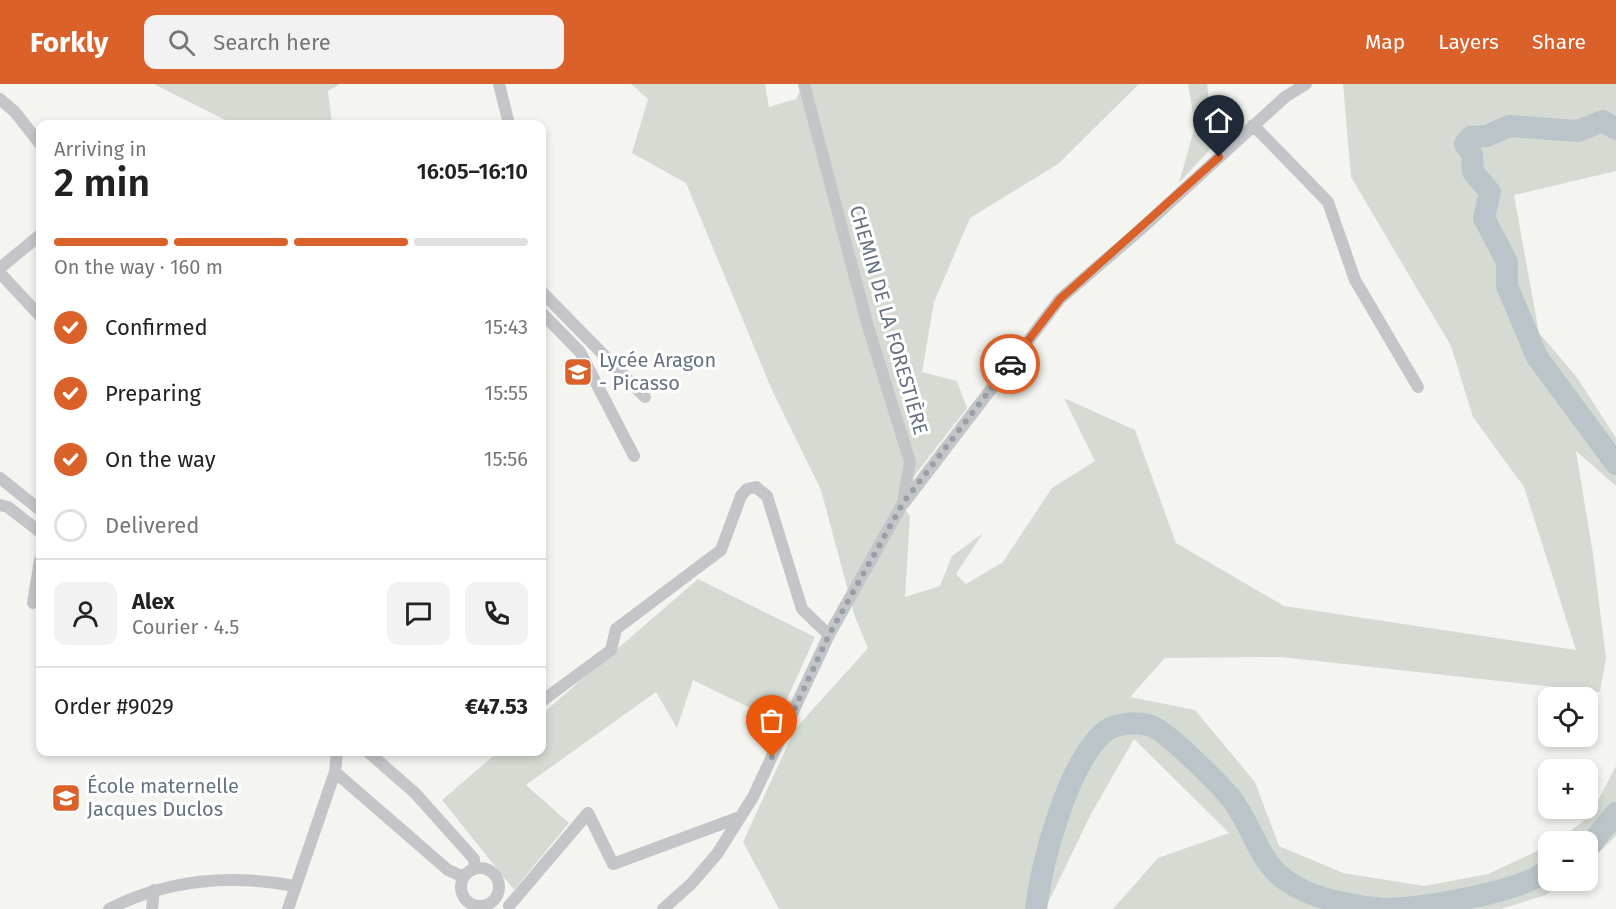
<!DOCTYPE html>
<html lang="en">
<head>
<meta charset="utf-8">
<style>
	body { margin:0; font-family:"Fira Sans",sans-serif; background:#f2f2f2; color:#222; height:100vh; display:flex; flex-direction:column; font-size:22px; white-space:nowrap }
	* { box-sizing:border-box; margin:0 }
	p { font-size:20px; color:#767676 }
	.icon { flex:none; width:33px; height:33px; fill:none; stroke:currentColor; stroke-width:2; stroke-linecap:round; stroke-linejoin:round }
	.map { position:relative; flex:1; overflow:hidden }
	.panel { position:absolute; left:36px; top:36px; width:510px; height:636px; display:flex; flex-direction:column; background:#fff; border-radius:12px; box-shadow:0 3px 9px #0003 }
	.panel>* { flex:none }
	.controls { position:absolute; left:1538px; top:603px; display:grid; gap:12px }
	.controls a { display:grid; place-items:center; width:60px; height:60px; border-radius:12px; background:#fff; box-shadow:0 3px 9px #0003; font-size:30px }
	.pin { position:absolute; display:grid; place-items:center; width:51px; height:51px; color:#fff; margin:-62px -26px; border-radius:50% 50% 50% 0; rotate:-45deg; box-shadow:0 0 6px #0007 }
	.pin .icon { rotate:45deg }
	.courier { position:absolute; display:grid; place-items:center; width:60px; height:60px; margin:-30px; border:4px solid #db612b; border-radius:50%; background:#fff; color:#222; box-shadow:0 2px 8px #0007 }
	.overview em { font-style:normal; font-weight:600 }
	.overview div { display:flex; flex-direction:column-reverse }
	.overview { display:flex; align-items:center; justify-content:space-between; height:102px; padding:0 18px }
	h1 { font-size:39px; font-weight:600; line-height:45px }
	.bar { display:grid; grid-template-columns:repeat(4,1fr); gap:9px 6px; align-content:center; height:72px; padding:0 18px }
	.bar i { height:8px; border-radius:4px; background:#e0e0e0 }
	.bar .active { background:#db612b }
	.bar p { grid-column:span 4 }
	.line { display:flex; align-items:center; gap:15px; padding:0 18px; border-top:2px solid #e0e0e0 }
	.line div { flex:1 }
	.round { display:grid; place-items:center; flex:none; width:63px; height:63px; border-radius:12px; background:#f2f2f2 }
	ol { padding:0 18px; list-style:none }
	li { display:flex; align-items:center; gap:18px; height:66px }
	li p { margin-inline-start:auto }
	li .icon { padding:6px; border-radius:50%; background:#db612b; color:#fff; stroke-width:4 }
	li:last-child { color:#767676 }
	li i { width:33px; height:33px; border:3px solid #e0e0e0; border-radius:50% }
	header { display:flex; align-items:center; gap:36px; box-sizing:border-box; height:84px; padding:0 30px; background:#db612b; color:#fff }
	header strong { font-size:28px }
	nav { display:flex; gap:33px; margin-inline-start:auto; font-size:21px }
	.search { width:420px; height:54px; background:#f2f2f2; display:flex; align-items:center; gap:15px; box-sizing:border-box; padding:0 21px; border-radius:12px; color:#767676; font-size:22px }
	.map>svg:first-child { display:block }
	.green { fill:#d5dbd2 }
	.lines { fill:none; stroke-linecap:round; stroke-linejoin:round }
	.river { stroke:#bbc4c9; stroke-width:22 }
	.minor { stroke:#c3c5c9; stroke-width:12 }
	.done { stroke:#97a0a8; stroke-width:6; stroke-dasharray:0 10.8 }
	.route { stroke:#db612b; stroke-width:8 }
	.labels { text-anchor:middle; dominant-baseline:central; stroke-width:6; stroke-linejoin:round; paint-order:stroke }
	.street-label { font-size:20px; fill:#657281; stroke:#fff }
	.poi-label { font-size:20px; fill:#657281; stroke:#fff; text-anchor:start }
</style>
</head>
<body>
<header>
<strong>Forkly</strong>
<div class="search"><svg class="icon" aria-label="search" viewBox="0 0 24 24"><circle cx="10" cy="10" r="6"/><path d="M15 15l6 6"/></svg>Search here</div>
<nav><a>Map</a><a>Layers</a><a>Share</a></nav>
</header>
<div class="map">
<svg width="1616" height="825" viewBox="0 0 1616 825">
	<rect width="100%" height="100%" fill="#f4f5f1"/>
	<path class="green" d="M154 0H340L328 7 332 40H233Z
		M631 0H765L769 23 796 15 803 0H1139L1058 80 970 134 934 218 922 288 957 297 967 324 897 414 910 432 905 513 940 502 952 472 983 449 956 490 966 500 1003 478 1052 404 1095 377 1064 314 1135 346 1176 459 1284 522 1576 566 1524 403 1473 333 1451 262 1351 93 1343 0H1616V87L1514 111 1539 249 1576 292 1616 354V402L1576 367 1593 470 1606 574 1600 608 1281 573 1165 574 1130 613 1195 626 1255 698 1279 762 1343 789 1424 802 1488 790 1548 762V796L1565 797 1546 811 1501 825H1113L1158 774 1229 749 1134 655 1091 730 1045 825H779L743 758 795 645 868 564 855 533 821 406 772 306 686 99 632 69 648 15Z
		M1188 0H1207L1214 61 1179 99 1195 42Z
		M698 495 815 553 777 637 693 596 677 644 656 608 526 701 569 739 514 806 442 716 498 668H542V630Z
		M1616 682V752L1587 780V758L1557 757 1590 732Z"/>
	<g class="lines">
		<path class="river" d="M1616 45 1603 37 1578 47 1509 42 1487 52 1471 53 1465 60 1472 70 1473 88 1490 108 1484 134 1507 178V202L1537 273 1616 380
			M1587 765 1616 729
			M1036 825C1042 777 1067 682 1103 649 1114 639 1137 637 1151 642 1167 647 1219 700 1231 714 1249 737 1256 767 1276 788 1302 814 1348 821 1382 825 1419 825 1519 809 1548 786"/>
		<path class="minor" d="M499 0 509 40
			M0 15 15 28 40 60
			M1253 41 1328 118 1355 196 1418 303
			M0 184 40 151
			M0 189 40 232
			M542 208 645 313
			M542 229 580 268 634 372
			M0 394 40 426
			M904 419 1060 215 1141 145 1285 13 1306 0
			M0 421 8 423 40 448
			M33 519 40 476
			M542 617 611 566 616 545 721 466 741 412 747 405 756 403 767 412 802 525 829 551
			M368 668 415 709 474 775 475 785
			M335 688 448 786 464 793
			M461 803a19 19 0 1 1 38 0a19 19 0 1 1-38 0Z
			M509 822 588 729 613 780 740 733
			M109 825C168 795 231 790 295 802
			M152 825 154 806
			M288 825 335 688 337 668
			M663 825 691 800 717 770 753 713 829 551 903 419 910 378 867 239 804 0"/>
	</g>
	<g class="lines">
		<path class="done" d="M772 673 829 551 903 419 1010 280"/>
		<path class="route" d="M1010 280 1060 215 1219 73"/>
	</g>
	<defs>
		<g id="school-square" transform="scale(1.5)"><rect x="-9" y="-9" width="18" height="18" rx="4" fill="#db612b" stroke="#fff"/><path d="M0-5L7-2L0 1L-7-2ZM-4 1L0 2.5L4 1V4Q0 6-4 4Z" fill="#fff"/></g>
	</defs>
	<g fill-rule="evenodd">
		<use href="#school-square" x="578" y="288"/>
		<use href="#school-square" x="66" y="714"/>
	</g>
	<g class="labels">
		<g class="street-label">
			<text transform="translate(889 236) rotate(74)">CHEMIN DE LA FORESTIÈRE</text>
		</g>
		<g class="poi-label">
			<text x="599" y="276">Lycée Aragon<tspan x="599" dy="23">- Picasso</tspan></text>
			<text x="87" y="702">École maternelle<tspan x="87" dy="23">Jacques Duclos</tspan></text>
		</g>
	</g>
</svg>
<div class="controls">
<a><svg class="icon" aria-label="locate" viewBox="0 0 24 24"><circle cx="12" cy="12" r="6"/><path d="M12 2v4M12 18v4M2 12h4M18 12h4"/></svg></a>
<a>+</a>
<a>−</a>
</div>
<div class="pin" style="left:772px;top:673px;background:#ea580c"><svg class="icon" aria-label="bag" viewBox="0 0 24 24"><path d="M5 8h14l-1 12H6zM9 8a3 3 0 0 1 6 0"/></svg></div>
<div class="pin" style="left:1219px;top:73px;background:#1f2937"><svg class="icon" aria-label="home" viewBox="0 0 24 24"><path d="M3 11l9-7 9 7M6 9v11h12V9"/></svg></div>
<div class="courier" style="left:1010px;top:280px"><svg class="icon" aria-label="car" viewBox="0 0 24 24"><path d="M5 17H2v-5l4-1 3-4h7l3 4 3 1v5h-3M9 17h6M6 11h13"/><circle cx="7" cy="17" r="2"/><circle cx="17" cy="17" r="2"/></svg></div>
<section class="panel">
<div class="overview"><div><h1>2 min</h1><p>Arriving in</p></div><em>16:05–16:10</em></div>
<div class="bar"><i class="active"></i><i class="active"></i><i class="active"></i><i></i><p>On the way · 160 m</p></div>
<ol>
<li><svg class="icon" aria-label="check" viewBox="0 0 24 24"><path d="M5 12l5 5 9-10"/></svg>Confirmed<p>15:43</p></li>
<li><svg class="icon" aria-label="check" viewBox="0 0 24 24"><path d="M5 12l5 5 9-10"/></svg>Preparing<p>15:55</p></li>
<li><svg class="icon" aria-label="check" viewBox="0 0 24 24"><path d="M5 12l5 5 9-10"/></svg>On the way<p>15:56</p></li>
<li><i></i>Delivered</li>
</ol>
<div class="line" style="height:108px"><a class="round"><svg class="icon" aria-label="person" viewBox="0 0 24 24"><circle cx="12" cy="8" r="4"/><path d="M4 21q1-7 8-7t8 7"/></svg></a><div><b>Alex</b><p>Courier · 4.5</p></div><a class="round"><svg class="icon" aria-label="chat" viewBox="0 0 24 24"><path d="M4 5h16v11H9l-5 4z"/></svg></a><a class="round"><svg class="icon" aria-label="phone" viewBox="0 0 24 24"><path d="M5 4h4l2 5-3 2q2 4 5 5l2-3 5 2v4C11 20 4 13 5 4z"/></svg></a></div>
<div class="line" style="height:78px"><div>Order #9029</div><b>€47.53</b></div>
</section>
</div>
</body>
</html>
